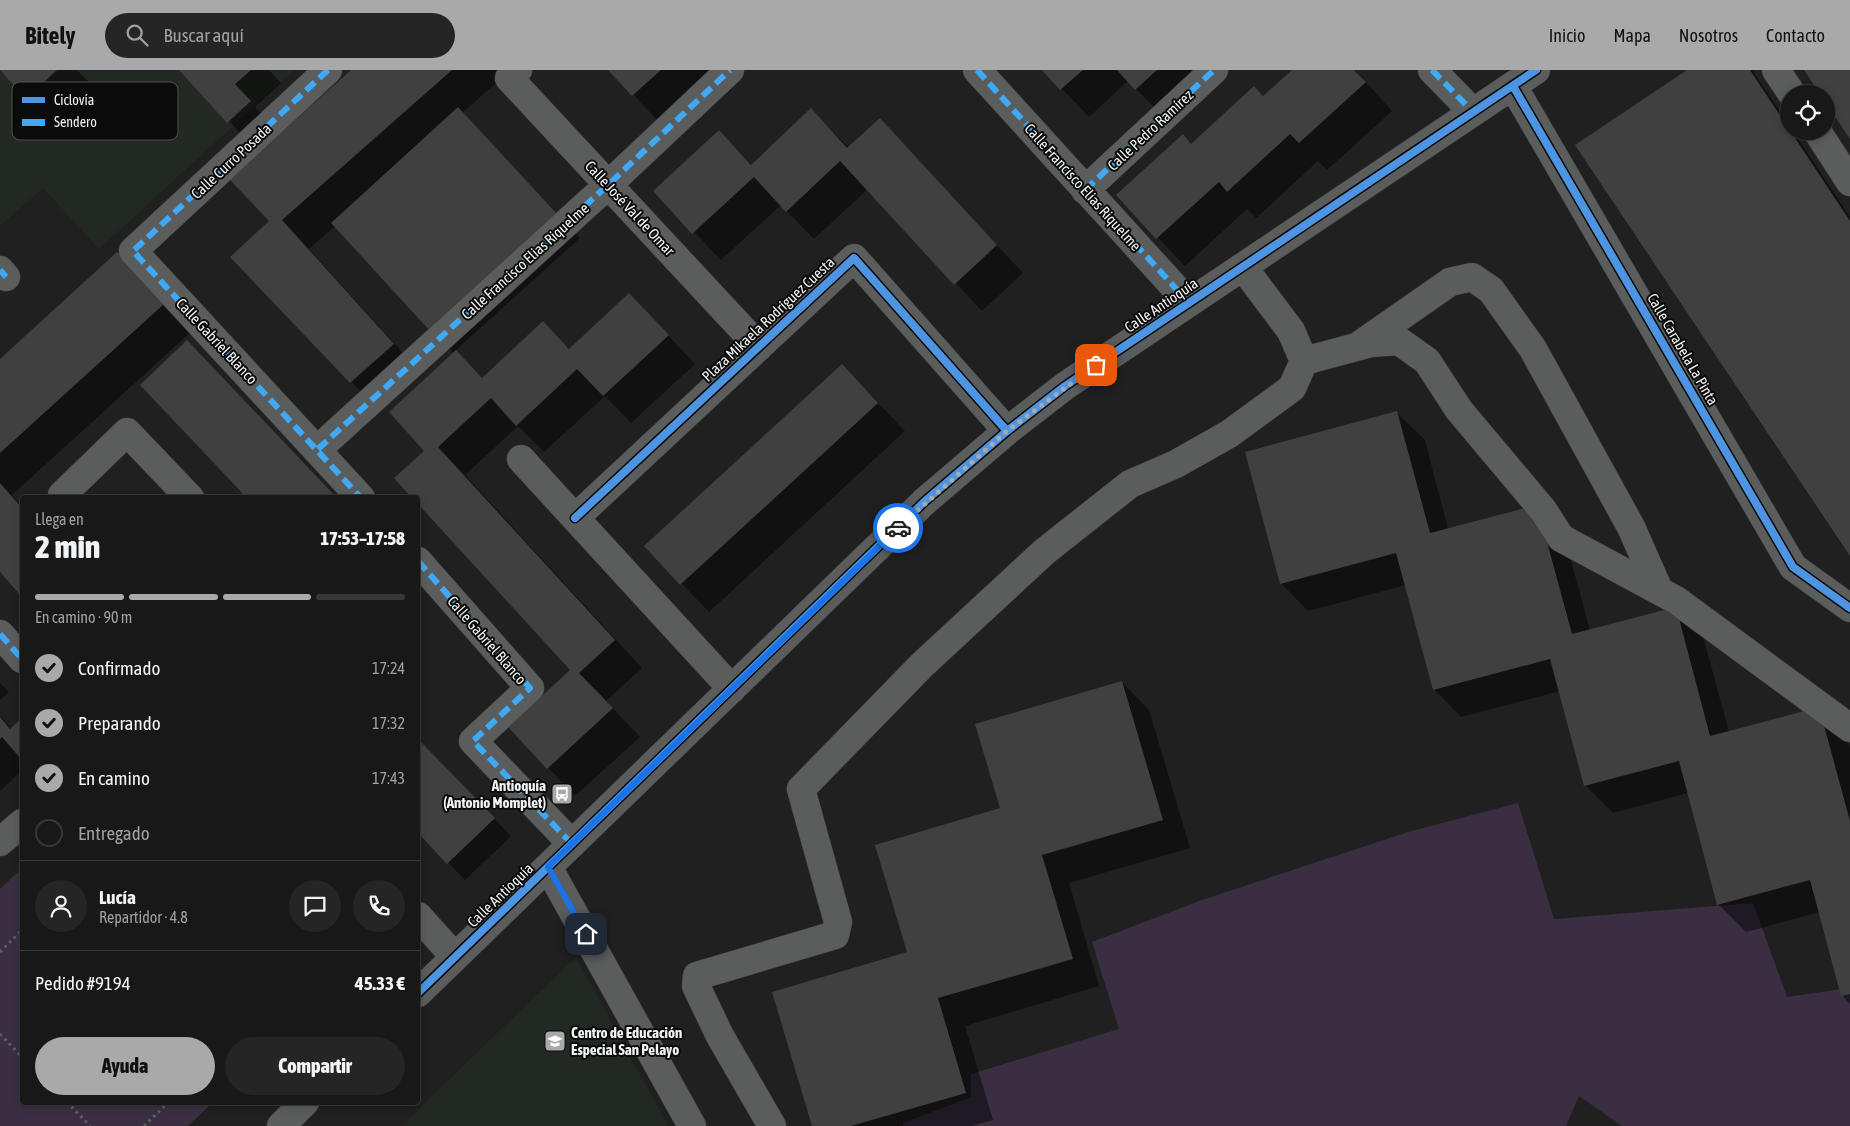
<!DOCTYPE html>
<html lang="es">
<head>
<meta charset="utf-8">
<style>
	body { margin:0; font-family:"Asap Condensed",sans-serif; background:#252525; color:#f1f3f6; height:100vh; display:flex; flex-direction:column; font-size:19px; white-space:nowrap }
	* { box-sizing:border-box; margin:0 }
	p { font-size:16px; color:#9fa0a2 }
	.icon { flex:none; width:28px; height:28px; fill:none; stroke:currentColor; stroke-width:2; stroke-linecap:round; stroke-linejoin:round }
	.map { position:relative; flex:1; overflow:hidden }
	.details { position:absolute; left:20px; top:425px; width:400px; height:610px; display:flex; flex-direction:column; background:#181818; border-radius:5px; box-shadow:0 2px 8px #0003,0 0 0 1px #363737 }
	.details>* { flex:none }
	.controls { position:absolute; left:1780px; top:15px; display:grid; gap:10px }
	.controls a { display:grid; place-items:center; width:55px; height:55px; border-radius:50%; background:#181818; box-shadow:0 2px 8px #0003,0 0 0 1px #363737; font-size:25px }
	.pin { position:absolute; display:grid; place-items:center; width:42px; height:42px; color:#fff; margin:-21px; border-radius:10px; box-shadow:0 2px 8px #0006 }
	.courier { position:absolute; display:grid; place-items:center; width:50px; height:50px; margin:-25px; border:4px solid #1a73e8; border-radius:50%; background:#fff; color:#222; box-shadow:0 1px 6px #0007 }
	.head em { font-style:normal; font-weight:800 }
	.head div { display:flex; flex-direction:column-reverse }
	.head { display:flex; align-items:center; justify-content:space-between; height:85px; padding:0 15px }
	h1 { font-size:32px; font-weight:800; line-height:38px }
	.bar { display:grid; grid-template-columns:repeat(4,1fr); gap:8px 5px; align-content:center; height:60px; padding:0 15px }
	.bar i { height:6px; border-radius:4px; background:#363737 }
	.bar .active { background:#a8a9a8 }
	.bar p { grid-column:span 4 }
	.line { display:flex; align-items:center; gap:12px; padding:0 15px; border-top:1px solid #363737 }
	.line div { flex:1 }
	.round { display:grid; place-items:center; flex:none; width:52px; height:52px; border-radius:26px; background:#252525 }
	ol { padding:0 15px; list-style:none }
	li { display:flex; align-items:center; gap:15px; height:55px }
	li p { margin-inline-start:auto }
	li .icon { padding:5px; border-radius:50%; background:#a8a9a8; color:#111; stroke-width:4 }
	li:last-child { color:#9fa0a2 }
	li i { width:28px; height:28px; border:2px solid #363737; border-radius:50% }
	.cta { display:flex; gap:10px; margin-top:auto; padding:10px 15px }
	.cta a { flex:1; height:58px; border-radius:30px; background:#a8a9a8; color:#111; font-size:20px; font-weight:800; line-height:58px; text-align:center }
	.cta a+a { background:#252525; color:#f1f3f6 }
	header { display:flex; align-items:center; gap:30px; box-sizing:border-box; height:70px; padding:0 25px; background:#a8a9a8; color:#111 }
	header strong { font-size:24px }
	nav { display:flex; gap:28px; margin-inline-start:auto; font-size:18px }
	.search { width:350px; height:45px; background:#252525; display:flex; align-items:center; gap:12px; box-sizing:border-box; padding:0 18px; border-radius:28px; color:#9fa0a2; font-size:19px }
	.map>svg:first-child { display:block }
	.built { fill:#222923 }
	.green { fill:#3a2f42 }
	.shadow { fill:#0007 }
	.building { fill:#404040 }
	.lines { fill:none; stroke-linecap:round; stroke-linejoin:round }
	.minor-casing { stroke:#3d3e3d; stroke-width:29 }
	.path { stroke:#5f6060; stroke-width:3; stroke-dasharray:2.5 4; stroke-linecap:butt }
	.minor { stroke:#5b5c5c; stroke-width:28 }
	.quiet { stroke:#3fa9f5; stroke-width:6; stroke-dasharray:12 6; stroke-linecap:butt }
	.cycleway-casing { stroke:#0a0b0a; stroke-width:11 }
	.cycleway { stroke:#4d94e3; stroke-width:8 }
	.done { stroke:#a8a9a8; stroke-width:5; stroke-dasharray:0 9 }
	.route { stroke:#1a73e8; stroke-width:6 }
	.labels { text-anchor:middle; dominant-baseline:central; stroke-width:4; stroke-linejoin:round; paint-order:stroke }
	.street-label { font-size:15px; fill:#f1f3f2; stroke:#0a0b0a }
	.poi-label { font-size:15px; font-weight:bold; fill:#f1f3f2; stroke:#0a0b0a; text-anchor:end }
	.key { fill:#0a0b0a; stroke:#4f5150; stroke-width:1 }
	.key-label { font-size:14px; fill:#f1f3f2 }
</style>
</head>
<body>
<header>
<strong>Bitely</strong>
<div class="search"><svg class="icon" aria-label="search" viewBox="0 0 24 24"><circle cx="10" cy="10" r="6"/><path d="M15 15l6 6"/></svg>Buscar aquí</div>
<nav><a>Inicio</a><a>Mapa</a><a>Nosotros</a><a>Contacto</a></nav>
</header>
<div class="map">
<svg width="1850" height="1056" viewBox="0 0 1850 1056">
	<rect width="100%" height="100%" fill="#202020"/>
	<path class="built" d="M0 0H294L99 179 43 118 0 156Z
		M576 887 668 1056H401Z"/>
	<path class="green" d="M1518 733 1554 849 1753 833 1787 927 1850 918V1056H1622L1579 1026 1566 1056H903V1053L971 1027V1004L1119 959 1092 872 1202 830 1408 762Z
		M22 798V1032L212 1033 188 1056H0V819Z"/>
	<path class="shadow" d="M1 0H77L89 12 48 49Z
		M180 0H269L281 13 255 37 271 54 250 73Z
		M353 0H511L462 43 580 168 455 281 483 309 543 253 570 279 629 224 695 294 631 353 605 326 544 382 518 356 465 405 642 598 606 631 640 667 575 726 510 657 572 600 418 432 454 284 335 156 309 179 420 302 379 340 231 187 271 151Z
		M610 0H718L660 53Z
		M1044 0H1215L1164 47 1128 11 1089 47Z
		M1293 0H1355L1392 41 1327 100 1318 91 1256 148 1247 139 1185 196 1117 125 1264 27Z
		M1689 0H1752L1789 55V61H1793L1850 147V484Z
		M811 40 849 78 880 50 1023 203 982 241 868 119 814 169 781 135 721 190 655 121 719 62 752 95Z
		M117 184 191 262 12 425 22 437V525L0 501V291Z
		M842 296 905 361 709 542 646 476Z
		M1397 343 1425 370 1448 459 1564 464 1590 561 1675 538 1703 566 1729 662 1819 638 1847 666 1850 678V934L1842 925 1820 842 1746 862 1718 834 1688 723 1613 743 1585 715 1560 621 1461 647 1434 619 1406 515 1308 541 1281 513Z
		M1122 612 1149 640 1190 778 1069 813 1099 916 965 956 993 1050 972 1056H814L909 883 1001 739Z
		M0 613 9 622 0 630Z
		M0 646 12 659 22 649V701L0 721Z
		M418 670 511 766 465 810 418 761Z"/>
	<path class="building" d="M0 0H57L26 29Z
		M179 0H251L235 14 251 31 227 53Z
		M351 0H452L282 150 394 274 350 313 230 187 269 151 229 109Z
		M608 0H661L632 26Z
		M1042 0H1083L1060 20Z
		M1117 0H1157L1135 20Z
		M1292 0H1354L1366 12 1299 73 1290 64 1227 122 1219 112 1156 169 1116 125 1183 64 1191 74 1254 16 1263 26Z
		M1687 0H1750L1850 151V486L1575 75Z
		M1804 0H1850V69L1826 33V24H1820Z
		M458 37 559 146 431 262 331 153Z
		M811 38 847 78 880 48 997 175 954 215 840 91 786 142 754 107 692 164 653 121 719 60 751 95Z
		M117 182 164 234 0 383V289Z
		M629 223 669 265 603 326 577 299 516 356 491 328 438 377 615 570 579 603 613 638 547 699 508 657 570 600 418 434V428H412L394 408 424 381 389 342 456 280 482 308 543 251 569 279Z
		M187 270 337 428H247L140 315Z
		M842 294 878 333 680 515 644 476Z
		M1397 341 1430 463 1537 435 1572 564 1676 537 1710 666 1819 637 1850 751V924L1841 926 1810 810 1717 835 1679 691 1584 716 1550 589 1433 620 1396 483 1280 514 1245 382Z
		M0 413 22 438V527L0 502Z
		M1122 611 1163 750 1042 785 1073 889 938 928 966 1023 851 1056H812L772 922 907 882 875 775 1000 738 975 654Z
		M0 647 10 659 22 648V690L2 667 0 669Z
		M418 669 495 748 447 794 418 763Z"/>
	<g class="lines">
		<g class="minor-casing">
			<path id="minor" d="M328 0 133 181 361 428
				M518 0 509 8 759 277
				M977 0 1189 233
				M1432 0 1473 42
				M1776 0 1792 24
				M1513 16 1793 497 1850 538
				M1817 61 1850 112
				M1085 120 1214 0
				M0 200 6 207
				M1361 274 1450 212 1472 207 1491 220 1533 279 1631 457 1658 518
				M1304 291 1371 273 1399 271 1427 291 1459 340 1543 440 1561 468 1676 530 1850 658
				M318 379 608 115 730 0
				M521 389 732 619
				M64 428 62 425 127 362 190 428
				M575 448 854 188 1007 361
				M418 491 530 618 473 671 572 774
				M0 564 22 589
				M0 772 22 753
				M548 797 692 1056
				M418 846 455 887
				M418 923 924 432 1007 361 1065 316 1536 0
				M281 1056 305 1032
				M772 1056 720 966 696 916 697 906 835 865 838 852 801 719 922 595 1044 482 1130 414 1176 394 1229 364 1292 318 1304 291 1291 261 1243 197"/>
		</g>
		<path class="path" d="M0 882 22 860
			M0 964 22 987
			M67 1032 90 1056
			M144 1056 169 1032"/>
		<use href="#minor" class="minor"/>
		<path class="quiet" d="M328 0 133 181 361 428
			M977 0 1189 233
			M1432 0 1473 42
			M1085 120 1214 0
			M0 200 6 207
			M318 379 608 115 730 0
			M418 491 530 618 473 671 572 774
			M0 564 22 589"/>
		<g class="cycleway-casing">
			<path id="cycleway" d="M1513 16 1793 497 1850 538
				M575 448 854 188 1007 361
				M418 923 924 432 1007 361 1065 316 1536 0"/>
		</g>
		<use href="#cycleway" class="cycleway"/>
	</g>
	<g class="lines">
		<path class="done" d="M898 458 1007 361 1096 295"/>
		<path class="route" d="M586 864 548 797 898 458"/>
	</g>
	<defs>
		<g id="bus-square" transform="scale(1.125)"><rect x="-9" y="-9" width="18" height="18" rx="4" fill="#a8a9a8" stroke="#0a0b0a"/><path d="M-5-6H5V4H4V6H2V4H-2V6H-4V4H-5ZM-3.5-4V0h7V-4ZM-3.5 1.2v1.5H-2V1.2ZM2 1.2v1.5H3.5V1.2Z" fill="#fff"/></g>
		<g id="school-square" transform="scale(1.125)"><rect x="-9" y="-9" width="18" height="18" rx="4" fill="#a8a9a8" stroke="#0a0b0a"/><path d="M0-5L7-2L0 1L-7-2ZM-4 1L0 2.5L4 1V4Q0 6-4 4Z" fill="#fff"/></g>
	</defs>
	<g fill-rule="evenodd">
		<use href="#bus-square" x="562" y="724"/>
		<use href="#school-square" x="555" y="971"/>
	</g>
	<g class="labels">
		<g class="street-label">
			<text transform="translate(1150 60) rotate(-43)">Calle Pedro Ramírez</text>
			<text transform="translate(231 91) rotate(-43)">Calle Curro Posada</text>
			<text transform="translate(1083 117) rotate(48)">Calle Francisco Elias Riquelme</text>
			<text transform="translate(630 138) rotate(47)">Calle José Val de Omar</text>
			<text transform="translate(525 191) rotate(-42)">Calle Francisco Elias Riquelme</text>
			<text transform="translate(1161 235) rotate(-34)">Calle Antioquía</text>
			<text transform="translate(768 249) rotate(-43)">Plaza Mikaela Rodríguez Cuesta</text>
			<text transform="translate(217 271) rotate(47)">Calle Gabriel Blanco</text>
			<text transform="translate(1683 279) rotate(60)">Calle Carabela La Pinta</text>
			<text transform="translate(487 570) rotate(49)">Calle Gabriel Blanco</text>
			<text transform="translate(500 825) rotate(-44)">Calle Antioquía</text>
		</g>
		<g class="poi-label">
			<text x="546" y="715">Antioquía<tspan x="546" dy="17">(Antonio Momplet)</tspan></text>
			<text x="571" y="962" text-anchor="start">Centro de Educación<tspan x="571" dy="17">Especial San Pelayo</tspan></text>
		</g>
	</g>
	<rect x="12" y="12" width="166" height="58" rx="8" class="key"/>
	<rect x="22" y="27" width="23" height="6" fill="#4d94e3"/>
	<rect x="22" y="49" width="23" height="7" fill="#3fa9f5"/>
	<g class="key-label">
		<text x="54" y="35">Ciclovía</text>
		<text x="54" y="57">Sendero</text>
	</g>
</svg>
<div class="controls">
<a><svg class="icon" aria-label="locate" viewBox="0 0 24 24"><circle cx="12" cy="12" r="6"/><path d="M12 2v4M12 18v4M2 12h4M18 12h4"/></svg></a>
</div>
<div class="pin" style="left:1096px;top:295px;background:#ea580c"><svg class="icon" aria-label="bag" viewBox="0 0 24 24"><path d="M5 8h14l-1 12H6zM9 8a3 3 0 0 1 6 0"/></svg></div>
<div class="pin" style="left:586px;top:864px;background:#1f2937"><svg class="icon" aria-label="home" viewBox="0 0 24 24"><path d="M3 11l9-7 9 7M6 9v11h12V9"/></svg></div>
<div class="courier" style="left:898px;top:458px"><svg class="icon" aria-label="car" viewBox="0 0 24 24"><path d="M5 17H2v-5l4-1 3-4h7l3 4 3 1v5h-3M9 17h6M6 11h13"/><circle cx="7" cy="17" r="2"/><circle cx="17" cy="17" r="2"/></svg></div>
<section class="details">
<div class="head"><div><h1>2 min</h1><p>Llega en</p></div><em>17:53–17:58</em></div>
<div class="bar"><i class="active"></i><i class="active"></i><i class="active"></i><i></i><p>En camino · 90 m</p></div>
<ol>
<li><svg class="icon" aria-label="check" viewBox="0 0 24 24"><path d="M5 12l5 5 9-10"/></svg>Confirmado<p>17:24</p></li>
<li><svg class="icon" aria-label="check" viewBox="0 0 24 24"><path d="M5 12l5 5 9-10"/></svg>Preparando<p>17:32</p></li>
<li><svg class="icon" aria-label="check" viewBox="0 0 24 24"><path d="M5 12l5 5 9-10"/></svg>En camino<p>17:43</p></li>
<li><i></i>Entregado</li>
</ol>
<div class="line" style="height:90px"><a class="round"><svg class="icon" aria-label="person" viewBox="0 0 24 24"><circle cx="12" cy="8" r="4"/><path d="M4 21q1-7 8-7t8 7"/></svg></a><div><b>Lucía</b><p>Repartidor · 4.8</p></div><a class="round"><svg class="icon" aria-label="chat" viewBox="0 0 24 24"><path d="M4 5h16v11H9l-5 4z"/></svg></a><a class="round"><svg class="icon" aria-label="phone" viewBox="0 0 24 24"><path d="M5 4h4l2 5-3 2q2 4 5 5l2-3 5 2v4C11 20 4 13 5 4z"/></svg></a></div>
<div class="line" style="height:65px"><div>Pedido #9194</div><b>45.33 €</b></div>
<div class="cta"><a>Ayuda</a><a>Compartir</a></div>
</section>
</div>
</body>
</html>
